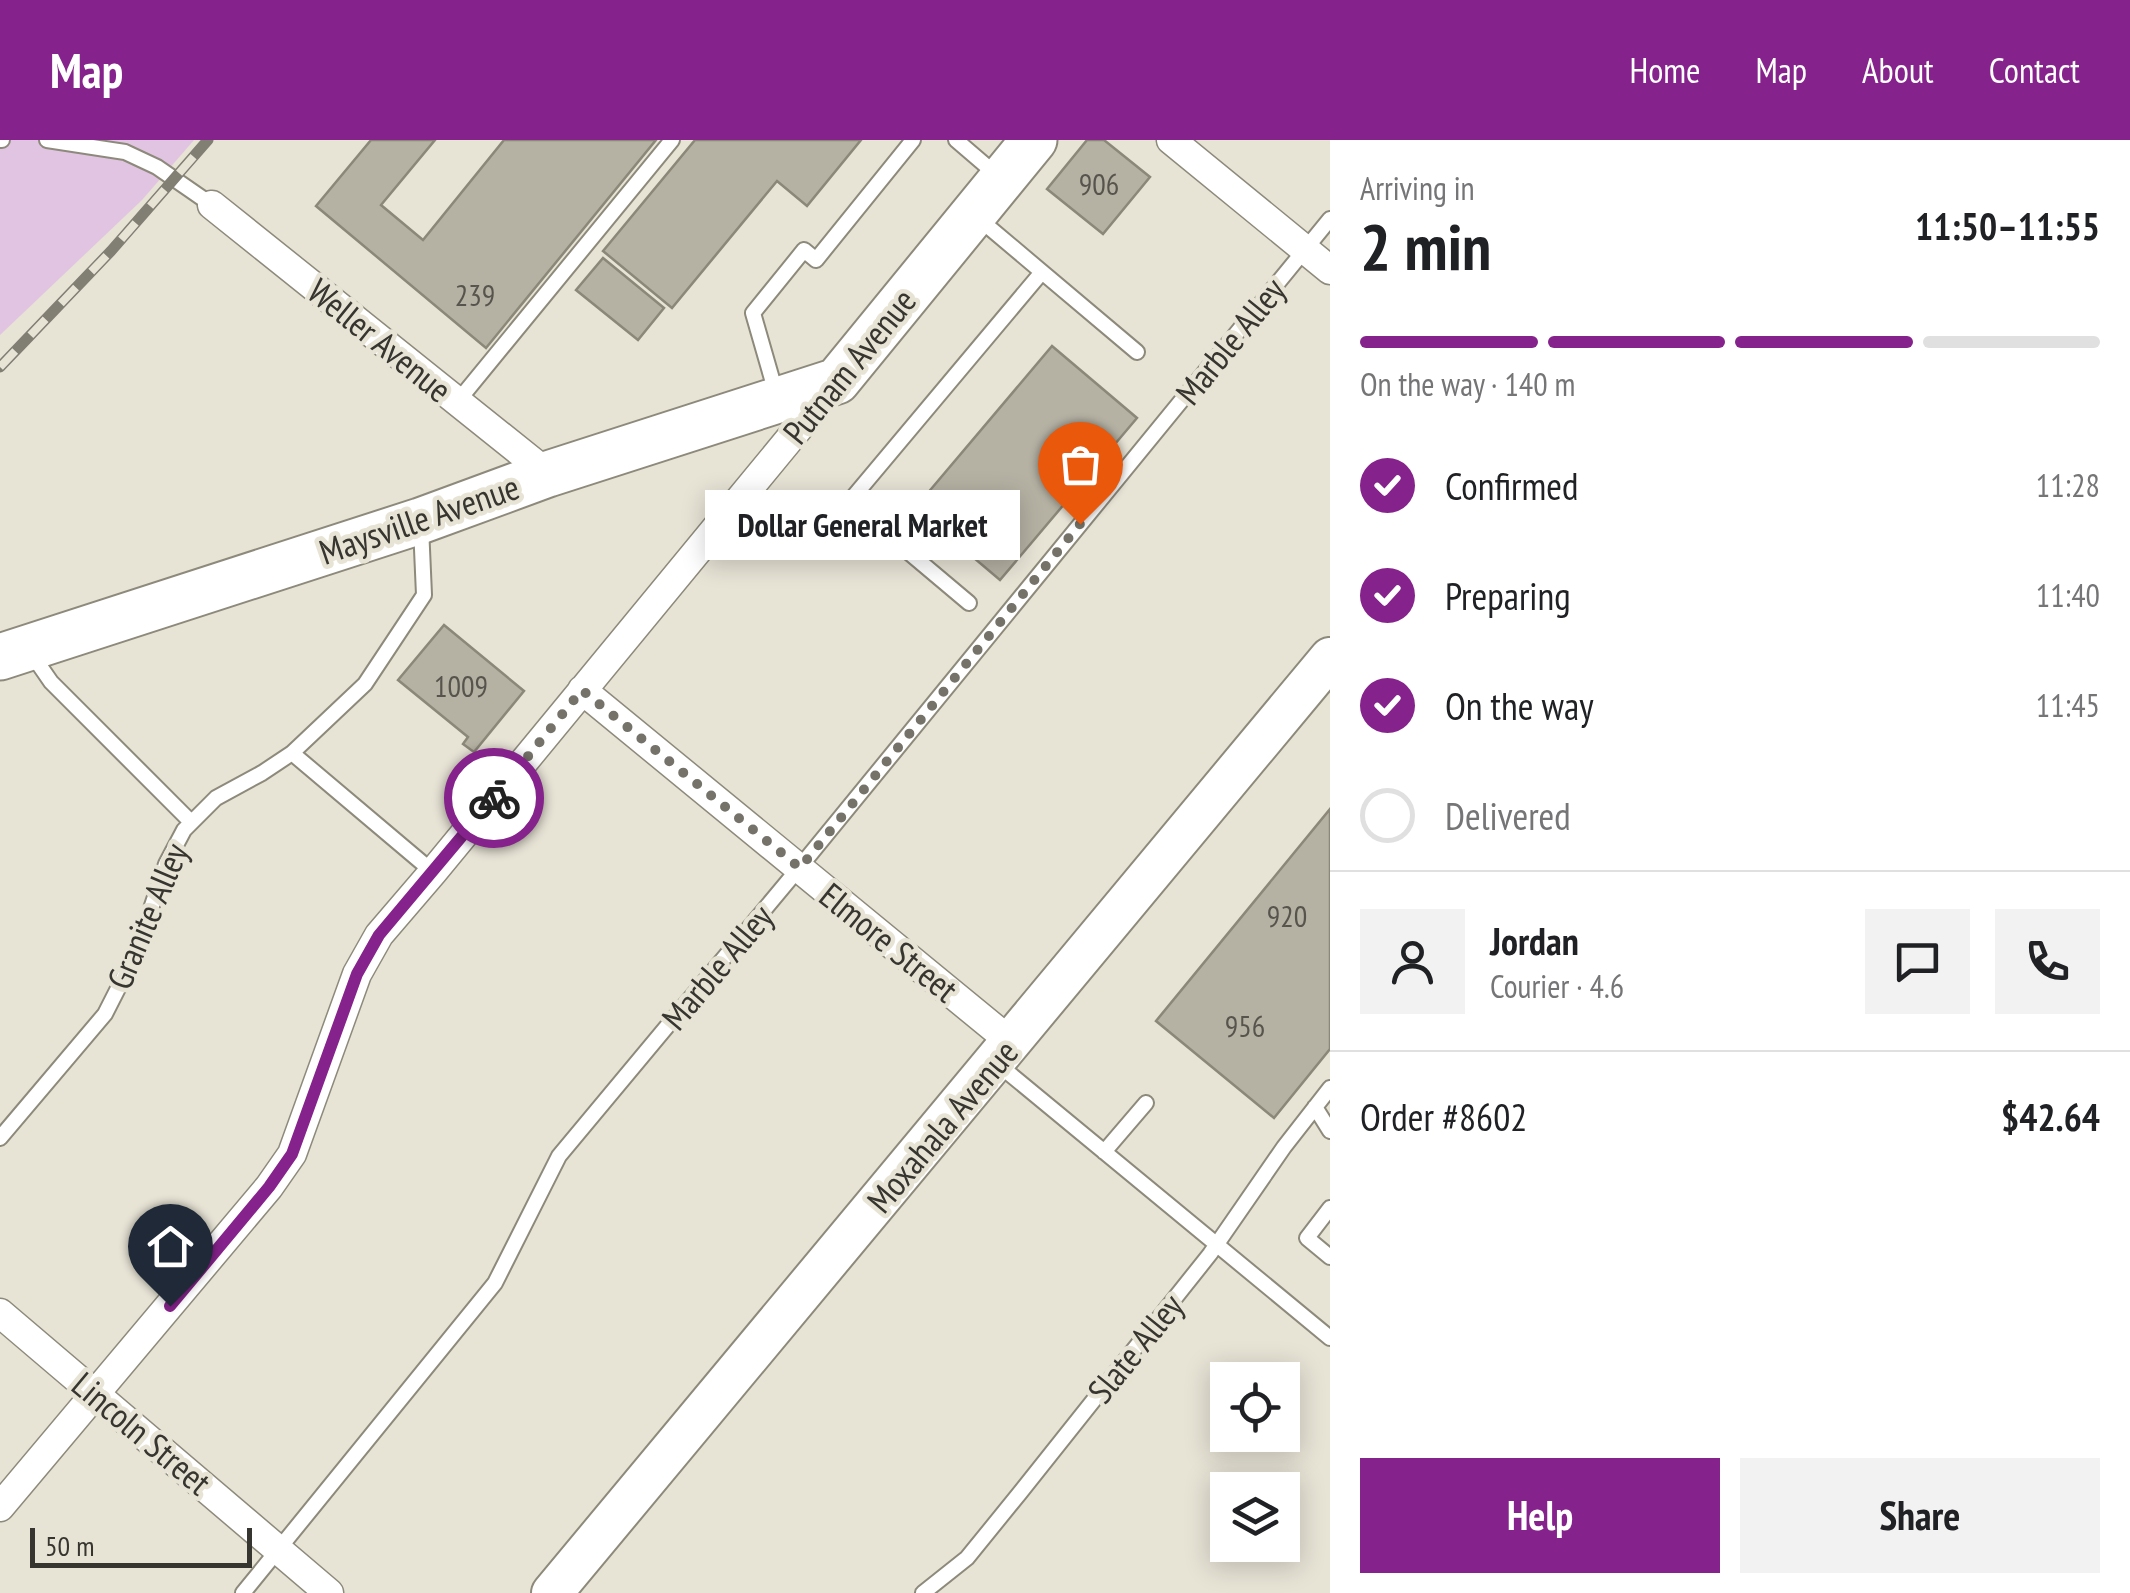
<!DOCTYPE html>
<html lang="en">
<head>
<meta charset="utf-8">
<style>
	body { margin:0; font-family:"PT Sans Narrow",sans-serif; background:#f2f2f2; color:#202124; height:100vh; display:flex; flex-direction:column; font-size:38px; white-space:nowrap }
	* { box-sizing:border-box; margin:0 }
	p { font-size:32px; color:#757577 }
	.icon { flex:none; width:55px; height:55px; fill:none; stroke:currentColor; stroke-width:2; stroke-linecap:round; stroke-linejoin:round }
	.map { position:relative; flex:1; overflow:hidden }
	.side { display:flex; flex-direction:column; background:#fff; width:800px }
	.side>* { flex:none }
	.tools { position:absolute; left:1210px; top:1222px; display:grid; gap:20px }
	.tools a { display:grid; place-items:center; width:90px; height:90px; border-radius:0px; background:#fff; box-shadow:0 5px 25px #0003; font-size:50px }
	.scale { position:absolute; left:30px; bottom:25px; width:222px; box-sizing:border-box; padding-left:10px; border:5px solid #37352f; border-top:0; font-size:28px; line-height:35px; white-space:nowrap; color:#37352f; -webkit-text-stroke:8px #e7e3d5; paint-order:stroke }
	.pin { position:absolute; display:grid; place-items:center; width:85px; height:85px; color:#fff; margin:-102px -42px; border-radius:50% 50% 50% 0; rotate:-45deg; box-shadow:0 0 10px #0007 }
	.pin .icon { rotate:45deg }
	.courier { position:absolute; display:grid; place-items:center; width:100px; height:100px; margin:-50px; border:8px solid #85228b; border-radius:50%; background:#fff; color:#222; box-shadow:0 2px 12px #0007 }
	.bubble { position:absolute; height:70px; border-radius:0px; background:#fff; box-shadow:0 5px 25px #0003; font-size:32px; font-weight:700; line-height:70px; text-align:center }
	.overview em { font-style:normal; font-weight:700 }
	.overview div { display:flex; flex-direction:column-reverse }
	.overview { display:flex; align-items:center; justify-content:space-between; height:170px; padding:0 30px }
	h1 { font-size:65px; font-weight:700; line-height:75px }
	.bar { display:grid; grid-template-columns:repeat(4,1fr); gap:15px 10px; align-content:center; height:120px; padding:0 30px }
	.bar i { height:12px; border-radius:8px; background:#e0e0e0 }
	.bar .current { background:#85228b }
	.bar p { grid-column:span 4 }
	.line { display:flex; align-items:center; gap:25px; padding:0 30px; border-top:2px solid #e0e0e0 }
	.line div { flex:1 }
	.round { display:grid; place-items:center; flex:none; width:105px; height:105px; border-radius:0px; background:#f2f2f2 }
	ol { padding:0 30px; list-style:none }
	li { display:flex; align-items:center; gap:30px; height:110px }
	li p { margin-inline-start:auto }
	li .icon { padding:10px; border-radius:50%; background:#85228b; color:#fff; stroke-width:4 }
	li:last-child { color:#757577 }
	li i { width:55px; height:55px; border:5px solid #e0e0e0; border-radius:50% }
	.cta { display:flex; gap:20px; margin-top:auto; padding:20px 30px }
	.cta a { flex:1; height:115px; border-radius:0px; background:#85228b; color:#fff; font-size:40px; font-weight:700; line-height:115px; text-align:center }
	.cta a+a { background:#f2f2f2; color:#202124 }
	header { display:flex; align-items:center; gap:60px; box-sizing:border-box; height:140px; padding:0 50px; background:#85228b; color:#fff }
	header strong { font-size:48px }
	nav { display:flex; gap:55px; margin-inline-start:auto; font-size:35px }
	main { display:flex; flex:1; min-height:0 }
	.map>svg:first-child { display:block }
	.green { fill:#e1c4e2 }
	.building { fill:#b5b1a3; stroke:#8b8779; stroke-width:2.5 }
	.lines { fill:none; stroke-linecap:round; stroke-linejoin:round }
	.lane-casing { stroke:#8d8a7c; stroke-width:18 }
	.street-casing { stroke:#8d8a7c; stroke-width:31 }
	.secondary-casing { stroke:#8d8a7c; stroke-width:44 }
	.primary-casing { stroke:#8d8a7c; stroke-width:49 }
	.lane { stroke:#fff; stroke-width:14 }
	.street { stroke:#fff; stroke-width:28 }
	.secondary { stroke:#fff; stroke-width:40 }
	.primary { stroke:#fff; stroke-width:45 }
	.rail-casing { stroke:#817e74; stroke-width:11 }
	.rail { stroke:#e7e3d5; stroke-width:8; stroke-dasharray:22; stroke-linecap:butt }
	.done { stroke:#757269; stroke-width:10; stroke-dasharray:0 18 }
	.route { stroke:#85228b; stroke-width:12 }
	.labels { text-anchor:middle; dominant-baseline:central; stroke-width:9; stroke-linejoin:round; paint-order:stroke }
	.number-label { font-size:30px; fill:#56544c }
	.street-label { font-size:35px; fill:#37352f; stroke:#e7e3d5 }
</style>
</head>
<body>
<header>
<strong>Map</strong>
<nav><a>Home</a><a>Map</a><a>About</a><a>Contact</a></nav>
</header>
<main>
<div class="map">
<svg width="1330" height="1453" viewBox="0 0 1330 1453">
	<rect width="100%" height="100%" fill="#e7e3d5"/>
	<path class="green" d="M0 0H194L142 60 0 195Z"/>
	<path class="building" d="M371 0H435L381 65 423 100 504 0H656L486 208 316 66Z
		M695 0H861L807 66 777 41 672 168 603 111Z
		M1087 0H1104L1150 37 1103 94 1047 49Z
		M603 118 664 168 638 200 576 150Z
		M1052 206 1137 278 1000 440 915 368Z
		M444 485 524 551 474 612 463 604 468 597 398 540Z
		M1330 669V909L1274 978 1156 881Z"/>
	<g class="lines">
		<g class="lane-casing">
			<path id="lane" d="M0 0H2
				M47 0 125 12 157 27 212 65
				M956 0 998 36
				M978 78 1137 212
				M776 253 753 173 804 110 816 120 913 0
				M458 261 672 0
				M969 463 849 362 1042 132
				M31 513 51 542 191 682
				M292 613 433 732
				M999 925 1330 1198
				M1315 967 1330 991
				M0 998 105 874 136 813 166 724 184 690 216 658 262 633 292 613 365 544 424 455 421 386
				M1104 1012 1146 963
				M1330 1068 1307 1098 1330 1117
				M243 1453 495 1143 559 1016 799 728 1330 79
				M923 1453 967 1418 1019 1354 1210 1114 1284 1007 1330 948"/>
		</g>
		<g class="street-casing">
			<path id="street" d="M1171 0 1330 130
				M212 65 548 334
				M582 550 1011 902
				M0 1173 329 1453
				M0 1367 269 1047 292 1014 357 834 379 795 433 732 834 245"/>
		</g>
		<g class="secondary-casing">
			<path id="secondary" d="M552 1453 1330 518"/>
		</g>
		<g class="primary-casing">
			<path id="primary" d="M0 517 420 381 548 334 837 241 1034 0"/>
		</g>
		<use href="#lane" class="lane"/>
		<use href="#street" class="street"/>
		<use href="#secondary" class="secondary"/>
		<use href="#primary" class="primary"/>
		<g class="rail-casing">
			<path id="rail" d="M0 227 111 111 208 0"/>
		</g>
		<use href="#rail" class="rail"/>
	</g>
	<g class="lines">
		<path class="done" d="M494 658 582 550 800 728 1080 384"/>
		<path class="route" d="M170 1166 269 1047 292 1014 357 834 379 795 494 658"/>
	</g>
	<g class="labels">
		<g class="number-label">
			<text x="1099" y="43">906</text>
			<text x="475" y="154">239</text>
			<text x="461" y="545">1009</text>
			<text x="1287" y="775">920</text>
			<text x="1245" y="885">956</text>
		</g>
		<g class="street-label">
			<text transform="translate(380 200) rotate(39)">Weller Avenue</text>
			<text transform="translate(1230 201) rotate(-51)">Marble Alley</text>
			<text transform="translate(849 226) rotate(-51)">Putnam Avenue</text>
			<text transform="translate(419 379) rotate(-19)">Maysville Avenue</text>
			<text transform="translate(147 776) rotate(-67)">Granite Alley</text>
			<text transform="translate(889 802) rotate(39)">Elmore Street</text>
			<text transform="translate(717 827) rotate(-50)">Marble Alley</text>
			<text transform="translate(942 986) rotate(-50)">Moxahala Avenue</text>
			<text transform="translate(1135 1208) rotate(-51)">Slate Alley</text>
			<text transform="translate(142 1293) rotate(40)">Lincoln Street</text>
		</g>
	</g>
</svg>
<div class="tools">
<a><svg class="icon" aria-label="locate" viewBox="0 0 24 24"><circle cx="12" cy="12" r="6"/><path d="M12 2v4M12 18v4M2 12h4M18 12h4"/></svg></a>
<a><svg class="icon" aria-label="layers" viewBox="0 0 24 24"><path d="M12 4l9 5-9 5-9-5zM3 14l9 5 9-5"/></svg></a>
</div>
<div class="scale">50 m</div>
<div class="pin" style="left:1080px;top:384px;background:#ea580c"><svg class="icon" aria-label="bag" viewBox="0 0 24 24"><path d="M5 8h14l-1 12H6zM9 8a3 3 0 0 1 6 0"/></svg></div>
<div class="pin" style="left:170px;top:1166px;background:#1f2937"><svg class="icon" aria-label="home" viewBox="0 0 24 24"><path d="M3 11l9-7 9 7M6 9v11h12V9"/></svg></div>
<div class="courier" style="left:494px;top:658px"><svg class="icon" aria-label="bike" viewBox="0 0 24 24"><circle cx="6" cy="16" r="4"/><circle cx="18" cy="16" r="4"/><path d="M6 16l4-8h5l3 8M10 8l3 8H6M13 5h3"/></svg></div>
<div class="bubble" style="left:705px;top:350px;width:315px">Dollar General Market</div>
</div>
<section class="side">
<div class="overview"><div><h1>2 min</h1><p>Arriving in</p></div><em>11:50–11:55</em></div>
<div class="bar"><i class="current"></i><i class="current"></i><i class="current"></i><i></i><p>On the way · 140 m</p></div>
<ol>
<li><svg class="icon" aria-label="check" viewBox="0 0 24 24"><path d="M5 12l5 5 9-10"/></svg>Confirmed<p>11:28</p></li>
<li><svg class="icon" aria-label="check" viewBox="0 0 24 24"><path d="M5 12l5 5 9-10"/></svg>Preparing<p>11:40</p></li>
<li><svg class="icon" aria-label="check" viewBox="0 0 24 24"><path d="M5 12l5 5 9-10"/></svg>On the way<p>11:45</p></li>
<li><i></i>Delivered</li>
</ol>
<div class="line" style="height:180px"><a class="round"><svg class="icon" aria-label="person" viewBox="0 0 24 24"><circle cx="12" cy="8" r="4"/><path d="M4 21q1-7 8-7t8 7"/></svg></a><div><b>Jordan</b><p>Courier · 4.6</p></div><a class="round"><svg class="icon" aria-label="chat" viewBox="0 0 24 24"><path d="M4 5h16v11H9l-5 4z"/></svg></a><a class="round"><svg class="icon" aria-label="phone" viewBox="0 0 24 24"><path d="M5 4h4l2 5-3 2q2 4 5 5l2-3 5 2v4C11 20 4 13 5 4z"/></svg></a></div>
<div class="line" style="height:130px"><div>Order #8602</div><b>$42.64</b></div>
<div class="cta"><a>Help</a><a>Share</a></div>
</section>
</main>
</body>
</html>
